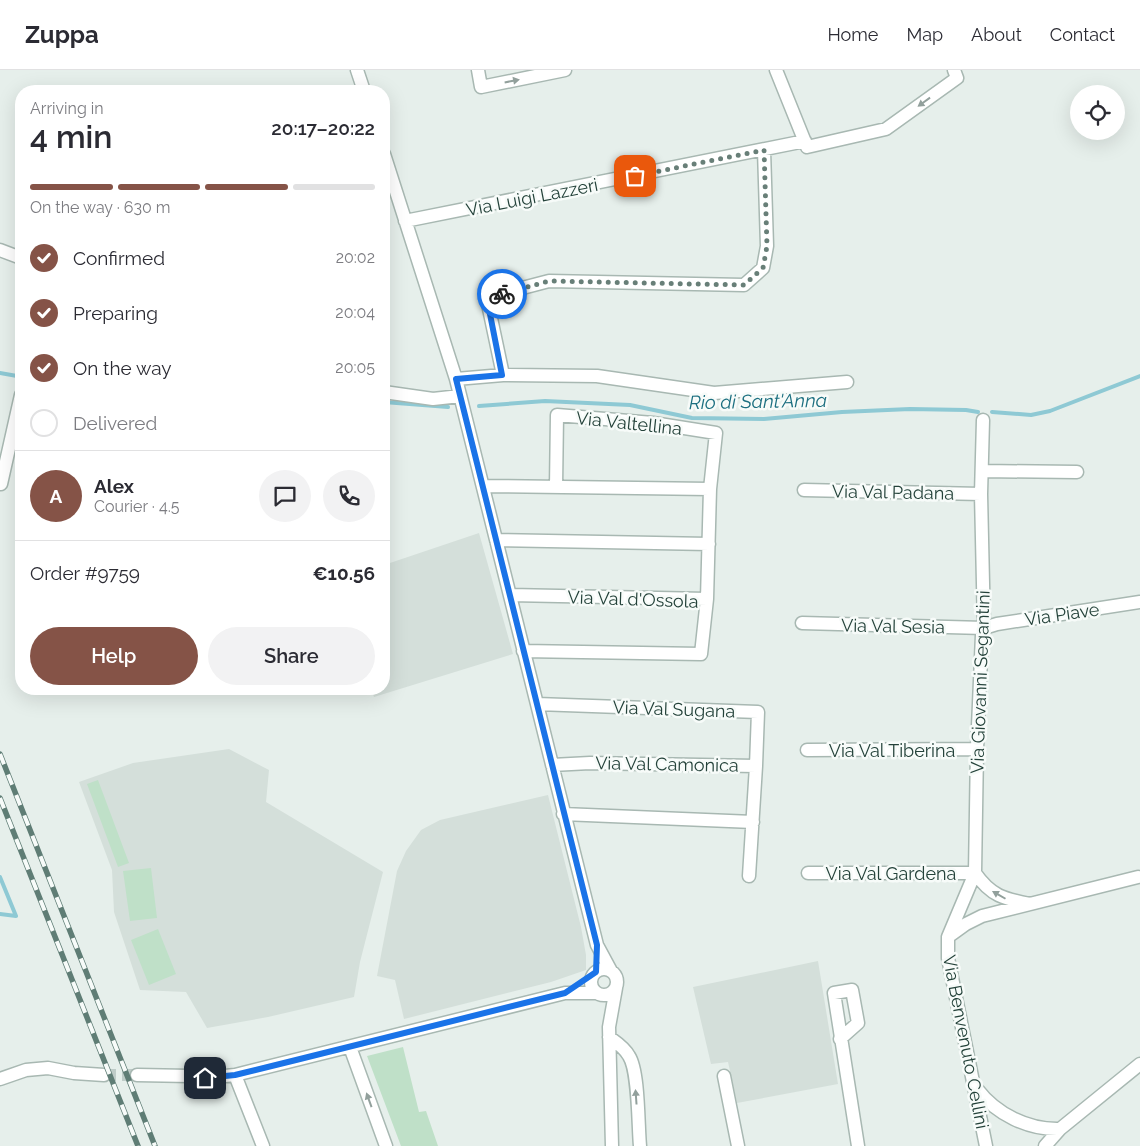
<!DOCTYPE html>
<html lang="en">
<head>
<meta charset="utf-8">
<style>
	body { margin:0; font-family:Raleway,sans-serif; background:#f2f2f3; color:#2b2b33; height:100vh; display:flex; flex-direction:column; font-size:19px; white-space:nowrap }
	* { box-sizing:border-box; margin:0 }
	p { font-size:16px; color:#7c7c81 }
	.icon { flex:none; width:28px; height:28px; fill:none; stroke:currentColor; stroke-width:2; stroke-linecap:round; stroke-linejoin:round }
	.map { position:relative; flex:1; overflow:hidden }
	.details { position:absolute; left:15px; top:15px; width:375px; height:610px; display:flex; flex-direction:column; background:#fff; border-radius:20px; box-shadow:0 5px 20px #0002 }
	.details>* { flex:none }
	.fabs { position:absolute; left:1070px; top:15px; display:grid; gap:10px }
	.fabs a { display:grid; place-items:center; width:55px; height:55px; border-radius:50%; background:#fff; box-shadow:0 5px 20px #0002; font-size:25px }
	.pin { position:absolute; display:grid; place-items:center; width:42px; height:42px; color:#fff; margin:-21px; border-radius:10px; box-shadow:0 2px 8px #0006 }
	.courier { position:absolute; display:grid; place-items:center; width:50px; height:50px; margin:-25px; border:4px solid #1a73e8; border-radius:50%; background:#fff; color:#222; box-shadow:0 1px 6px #0007 }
	.headline em { font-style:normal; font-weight:600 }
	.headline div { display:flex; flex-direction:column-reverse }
	.headline { display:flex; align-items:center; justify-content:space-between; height:85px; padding:0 15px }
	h1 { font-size:32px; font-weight:600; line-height:38px }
	.bar { display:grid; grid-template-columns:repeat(4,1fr); gap:8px 5px; align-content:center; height:60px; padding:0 15px }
	.bar i { height:6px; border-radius:4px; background:#e1e1e2 }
	.bar .current { background:#855347 }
	.bar p { grid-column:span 4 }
	.line { display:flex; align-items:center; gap:12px; padding:0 15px; border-top:1px solid #e1e1e2 }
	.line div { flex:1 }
	.round { display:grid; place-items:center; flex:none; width:52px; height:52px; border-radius:26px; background:#f2f2f3 }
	ol { padding:0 15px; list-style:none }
	li { display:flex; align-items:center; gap:15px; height:55px }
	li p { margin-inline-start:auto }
	li .icon { padding:5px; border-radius:50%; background:#855347; color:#fff; stroke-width:4 }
	li:last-child { color:#7c7c81 }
	li i { width:28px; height:28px; border:2px solid #e1e1e2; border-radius:50% }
	.button { display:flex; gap:10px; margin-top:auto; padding:10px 15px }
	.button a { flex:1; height:58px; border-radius:30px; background:#855347; color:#fff; font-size:20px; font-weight:600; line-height:58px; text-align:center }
	.button a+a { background:#f2f2f3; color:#2b2b33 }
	header { display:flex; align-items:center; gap:30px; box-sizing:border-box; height:70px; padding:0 25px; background:#fff; border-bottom:1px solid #e1e1e2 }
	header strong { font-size:24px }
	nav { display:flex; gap:28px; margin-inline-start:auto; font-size:18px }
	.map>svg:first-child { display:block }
	.built { fill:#d4dfda }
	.green { fill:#bfe0c8 }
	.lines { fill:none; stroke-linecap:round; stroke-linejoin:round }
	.stream { stroke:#8ec9d4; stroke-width:4 }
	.minor-tunnel { stroke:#bfccc8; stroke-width:12; stroke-dasharray:12 6; stroke-linecap:butt }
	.minor-casing { stroke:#a8b8b2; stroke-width:15 }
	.minor { stroke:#fff; stroke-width:12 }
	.rail-casing { stroke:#5f7d75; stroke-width:5.5 }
	.rail { stroke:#f7fbf9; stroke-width:4; stroke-dasharray:11; stroke-linecap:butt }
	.oneway { fill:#92a09c }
	.done { stroke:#687f78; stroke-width:5; stroke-dasharray:0 9 }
	.route { stroke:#1a73e8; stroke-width:6 }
	.labels { text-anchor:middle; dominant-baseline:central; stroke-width:5; stroke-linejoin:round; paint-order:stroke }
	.street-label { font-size:18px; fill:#24423a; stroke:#f7fbf9 }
	.water-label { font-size:19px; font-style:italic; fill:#1c6f80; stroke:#f7fbf9 }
</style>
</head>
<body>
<header>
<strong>Zuppa</strong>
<nav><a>Home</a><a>Map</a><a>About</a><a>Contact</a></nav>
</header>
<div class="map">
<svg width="1140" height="1076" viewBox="0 0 1140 1076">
	<rect width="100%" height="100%" fill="#e6efeb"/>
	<path class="built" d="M479 463 513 584 374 627 371 619H384V495Z
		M229 679 269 700 266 732 383 802 360 892 354 927 268 947 207 958 186 922 140 920 114 842 112 800 79 712 133 693Z
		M548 725 581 857 586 885V900L551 912 404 949 395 910 377 906 397 801 406 781 421 760 440 750Z
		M818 891 838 1014 737 1033 728 992 711 994 693 917Z"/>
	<path class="green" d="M98 710 129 793 118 797 87 714Z
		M151 798 157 848 130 851 123 801Z
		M158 859 176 904 149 915 131 870Z
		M403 977 419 1042 426 1041 438 1076H401L367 986Z"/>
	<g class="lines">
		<path class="stream" d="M0 303 17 306
			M384 332 448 337
			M479 336 545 331 630 335 692 348 764 349 842 342 910 339 966 340 978 342
			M992 342 1031 345 1050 341 1140 306
			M0 807 16 846
			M0 844 16 846"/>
		<path class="minor-tunnel" d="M104 1005H137"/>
		<g class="minor-casing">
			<path id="minor" d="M357 0 364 21
				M478 0 481 17 565 0
				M776 0 807 77 886 59 957 8 954 0
				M384 84 456 309 597 875 611 901
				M405 151 805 71
				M0 180 21 188
				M503 305 488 234 496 225 549 211 744 215 763 198 767 176 764 80
				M456 309 503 305 597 306 714 323 847 312
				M384 322 433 329 460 326
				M983 350 981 424 984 558 982 565 977 679 975 803 948 867V888L986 1076
				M982 401 1077 402
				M1 414 21 325
				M483 416 710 419
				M556 417 557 345 653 353 716 363 710 419 707 529
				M804 420 981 424
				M496 470 709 474
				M510 525 707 529 701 584 523 581
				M802 553 984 558 997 554 1140 532
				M537 634 758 642 756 696
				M807 680 977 679
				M552 695 590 693 756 696 749 806
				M563 744 753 752
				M808 803H975C991 826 1004 829 1030 834
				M948 867 966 854 982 846 1138 807
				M591 912a13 13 0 1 1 26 0a13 13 0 1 1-26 0Z
				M609 967C616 972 625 978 629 986 639 1001 638 1056 640 1076
				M840 969 858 953 852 920 834 923 858 1076
				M350 977 386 1076
				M137 1005 190 1006 205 1008 235 1005 565 923H597
				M235 1005 263 1076
				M724 1006 738 1076
				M0 1009 26 1000 48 998 74 1003 104 1005
				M977 1019C996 1044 1028 1060 1060 1059
				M612 1076 609 957 616 918
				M1045 1076 1060 1059 1140 994"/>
		</g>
		<use href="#minor" class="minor"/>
		<g class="rail-casing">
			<path id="rail" d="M0 684 155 1076
				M0 728 138 1076"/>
		</g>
		<use href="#rail" class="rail"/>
	</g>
	<defs><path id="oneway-solid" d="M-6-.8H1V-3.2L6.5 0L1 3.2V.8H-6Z" transform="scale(1.25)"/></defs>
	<g class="oneway">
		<use href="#oneway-solid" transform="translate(512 11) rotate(-11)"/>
		<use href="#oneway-solid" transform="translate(924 32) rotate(144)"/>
		<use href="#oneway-solid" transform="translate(999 825) rotate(-150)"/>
		<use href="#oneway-solid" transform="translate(636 1027) rotate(-94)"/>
		<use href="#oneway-solid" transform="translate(369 1030) rotate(-110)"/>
	</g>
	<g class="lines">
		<path class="done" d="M502 224 549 211 744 215 763 198 767 176 764 80 635 106"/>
		<path class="route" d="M205 1008 235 1005 296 990 565 923 596 902 597 875 456 309 502 305 488 234 496 226 502 224"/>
	</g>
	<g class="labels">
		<g class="street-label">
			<text transform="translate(532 127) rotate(-11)">Via Luigi Lazzeri</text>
			<text transform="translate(629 353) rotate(6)">Via Valtellina</text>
			<text transform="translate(893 422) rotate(1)">Via Val Padana</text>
			<text transform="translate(633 529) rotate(2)">Via Val d'Ossola</text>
			<text transform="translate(1062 544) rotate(-8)">Via Piave</text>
			<text transform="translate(893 556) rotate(1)">Via Val Sesia</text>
			<text transform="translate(980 612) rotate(-88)">Via Giovanni Segantini</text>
			<text transform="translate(674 639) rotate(2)">Via Val Sugana</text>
			<text x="892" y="680">Via Val Tiberina</text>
			<text transform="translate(667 694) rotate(1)">Via Val Camonica</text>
			<text x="891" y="803">Via Val Gardena</text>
			<text transform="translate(966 972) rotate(79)">Via Benvenuto Cellini</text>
		</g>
		<g class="water-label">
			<text transform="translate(758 331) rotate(-1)">Rio di Sant'Anna</text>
		</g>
	</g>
</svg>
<div class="fabs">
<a><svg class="icon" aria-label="locate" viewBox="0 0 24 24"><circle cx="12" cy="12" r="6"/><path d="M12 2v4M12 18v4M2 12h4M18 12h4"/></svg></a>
</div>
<div class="pin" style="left:635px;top:106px;background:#ea580c"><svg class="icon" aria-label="bag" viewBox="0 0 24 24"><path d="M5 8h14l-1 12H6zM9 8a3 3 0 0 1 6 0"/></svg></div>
<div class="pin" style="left:205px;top:1008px;background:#1f2937"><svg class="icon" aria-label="home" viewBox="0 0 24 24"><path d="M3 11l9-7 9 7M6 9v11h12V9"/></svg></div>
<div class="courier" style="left:502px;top:224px"><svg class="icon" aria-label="bike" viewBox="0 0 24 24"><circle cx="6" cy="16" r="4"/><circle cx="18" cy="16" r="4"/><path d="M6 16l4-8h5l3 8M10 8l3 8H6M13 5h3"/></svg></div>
<section class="details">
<div class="headline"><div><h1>4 min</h1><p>Arriving in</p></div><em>20:17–20:22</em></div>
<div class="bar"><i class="current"></i><i class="current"></i><i class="current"></i><i></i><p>On the way · 630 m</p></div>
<ol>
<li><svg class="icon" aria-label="check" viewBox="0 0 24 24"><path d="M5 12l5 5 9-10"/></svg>Confirmed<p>20:02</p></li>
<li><svg class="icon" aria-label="check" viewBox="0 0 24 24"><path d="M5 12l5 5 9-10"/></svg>Preparing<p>20:04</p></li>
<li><svg class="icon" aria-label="check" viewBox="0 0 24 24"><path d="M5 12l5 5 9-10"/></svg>On the way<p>20:05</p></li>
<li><i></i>Delivered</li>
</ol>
<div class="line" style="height:90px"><b class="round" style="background:#855347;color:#fff">A</b><div><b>Alex</b><p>Courier · 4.5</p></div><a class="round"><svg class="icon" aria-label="chat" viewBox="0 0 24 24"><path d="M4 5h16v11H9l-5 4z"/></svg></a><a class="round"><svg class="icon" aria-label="phone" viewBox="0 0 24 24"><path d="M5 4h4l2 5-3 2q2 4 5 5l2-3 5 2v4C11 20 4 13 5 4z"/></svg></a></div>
<div class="line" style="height:65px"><div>Order #9759</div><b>€10.56</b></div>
<div class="button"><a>Help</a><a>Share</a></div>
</section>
</div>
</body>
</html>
